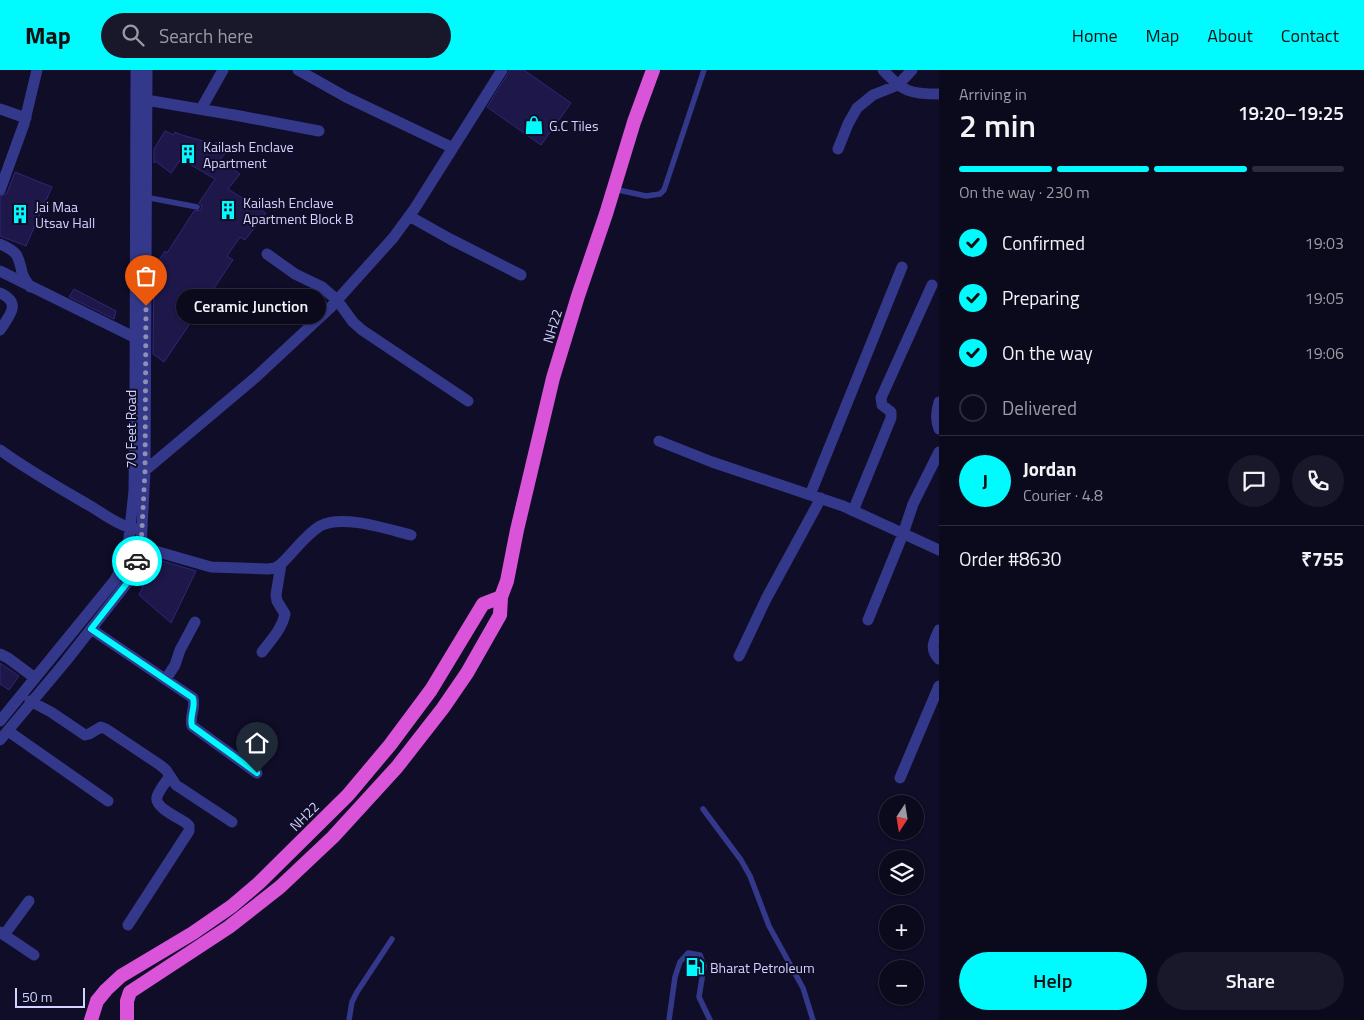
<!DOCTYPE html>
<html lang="en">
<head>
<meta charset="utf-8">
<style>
	body { margin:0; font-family:"Titillium Web",sans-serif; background:#19182a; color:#f1f3f6; height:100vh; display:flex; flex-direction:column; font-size:19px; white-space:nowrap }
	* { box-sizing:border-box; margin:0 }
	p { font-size:16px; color:#9a9aa4 }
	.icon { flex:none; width:28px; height:28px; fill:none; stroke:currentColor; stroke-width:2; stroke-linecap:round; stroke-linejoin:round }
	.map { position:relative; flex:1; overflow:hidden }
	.side { display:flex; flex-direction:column; background:#0b0a1d; width:425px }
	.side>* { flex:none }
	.needle { width:32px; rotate:192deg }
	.buttons { position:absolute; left:879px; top:725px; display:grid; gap:10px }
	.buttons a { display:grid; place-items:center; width:45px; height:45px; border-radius:50%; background:#0b0a1d; box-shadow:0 1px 4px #0004,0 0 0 1px #2b2b3b; font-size:25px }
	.scale { position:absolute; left:15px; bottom:12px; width:70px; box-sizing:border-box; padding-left:5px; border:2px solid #d4d3ff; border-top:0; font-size:14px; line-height:18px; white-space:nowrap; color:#d4d3ff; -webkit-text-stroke:4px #0f0d27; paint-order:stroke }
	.pin { position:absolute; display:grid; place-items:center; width:42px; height:42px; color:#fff; margin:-51px -21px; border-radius:50% 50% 50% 0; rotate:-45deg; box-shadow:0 0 5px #0007 }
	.pin .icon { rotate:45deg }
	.courier { position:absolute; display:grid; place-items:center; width:50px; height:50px; margin:-25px; border:4px solid #00fbfe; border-radius:50%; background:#fff; color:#222; box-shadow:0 1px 6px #0007 }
	.bubble { position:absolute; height:35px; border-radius:18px; background:#0b0a1d; box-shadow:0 1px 4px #0004,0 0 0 1px #2b2b3b; font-size:16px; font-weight:600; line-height:35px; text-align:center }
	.summary em { font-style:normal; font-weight:600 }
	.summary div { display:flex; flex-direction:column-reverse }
	.summary { display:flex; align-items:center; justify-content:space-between; height:85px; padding:0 20px }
	h1 { font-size:32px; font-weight:600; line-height:38px }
	.bar { display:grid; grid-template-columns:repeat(4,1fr); gap:8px 5px; align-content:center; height:60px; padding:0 20px }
	.bar i { height:6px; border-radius:4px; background:#2b2b3b }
	.bar .on { background:#00fbfe }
	.bar p { grid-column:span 4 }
	.line { display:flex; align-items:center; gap:12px; padding:0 20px; border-top:1px solid #2b2b3b }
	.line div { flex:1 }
	.round { display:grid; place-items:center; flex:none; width:52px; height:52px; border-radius:26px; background:#19182a }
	ol { padding:0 20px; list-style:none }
	li { display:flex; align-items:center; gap:15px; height:55px }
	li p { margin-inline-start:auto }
	li .icon { padding:5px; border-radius:50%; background:#00fbfe; color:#111; stroke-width:4 }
	li:last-child { color:#9a9aa4 }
	li i { width:28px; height:28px; border:2px solid #2b2b3b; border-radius:50% }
	.action { display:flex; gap:10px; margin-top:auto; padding:10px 20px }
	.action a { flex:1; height:58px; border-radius:30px; background:#00fbfe; color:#111; font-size:20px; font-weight:600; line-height:58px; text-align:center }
	.action a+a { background:#19182a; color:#f1f3f6 }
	header { display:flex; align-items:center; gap:30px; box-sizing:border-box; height:70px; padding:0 25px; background:#00fbfe; color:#111 }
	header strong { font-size:24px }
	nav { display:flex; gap:28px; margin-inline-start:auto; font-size:18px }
	.search { width:350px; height:45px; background:#19182a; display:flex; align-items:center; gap:12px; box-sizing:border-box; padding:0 18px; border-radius:28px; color:#9a9aa4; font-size:19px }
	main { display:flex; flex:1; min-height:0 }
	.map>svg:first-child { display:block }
	.building { fill:#1d174a; stroke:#302778 }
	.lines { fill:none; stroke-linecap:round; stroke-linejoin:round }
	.service { stroke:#34388a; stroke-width:5.5 }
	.minor { stroke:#34388a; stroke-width:11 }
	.trunk { stroke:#d954d8; stroke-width:14 }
	.done { stroke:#8f8eb3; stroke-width:5; stroke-dasharray:0 9 }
	.route { stroke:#00fbfe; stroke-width:6 }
	.labels { text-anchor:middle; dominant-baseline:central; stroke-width:4; stroke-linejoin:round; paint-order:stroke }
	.poi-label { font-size:14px; fill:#d4d3ff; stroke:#0f0d27; text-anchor:start }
	.street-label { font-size:14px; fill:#d4d3ff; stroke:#0f0d27 }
</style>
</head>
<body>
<header>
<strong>Map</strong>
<div class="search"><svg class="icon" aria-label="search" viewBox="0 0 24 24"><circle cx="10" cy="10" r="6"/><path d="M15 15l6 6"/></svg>Search here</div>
<nav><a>Home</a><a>Map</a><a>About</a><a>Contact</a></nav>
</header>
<main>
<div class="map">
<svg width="939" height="950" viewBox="0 0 939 950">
	<rect width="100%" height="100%" fill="#0f0d27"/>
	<path class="building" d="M510 0H524L571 33 541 75 487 37Z
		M165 61 174 65 175 62 182 65 203 71 213 77 216 72 228 80 220 90 240 104 228 119 266 143 245 170 240 167 227 186 233 190 164 292 153 284 154 197 165 181 167 183 194 141 201 140 202 136 199 133 215 109 181 89 171 103 155 91 154 93V79Z
		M15 102 52 117 26 176 0 166V127L7 123Z
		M74 219 116 241 114 249 69 227Z
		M156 489 196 501 171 553 139 525Z
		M0 593 19 606 9 620 0 614Z"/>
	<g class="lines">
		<path class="service" d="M614 119 646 126 660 124 664 120 704 0
			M145 127 197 137
			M703 739 741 790 750 806 769 856 803 918 813 950
			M349 950 352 932 357 922 392 869
			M669 950 675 907 680 892 688 883 700 885 704 896 699 927 710 950"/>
		<path class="minor" d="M298 0 346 27 453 78
			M883 0C903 22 910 24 939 24
			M146 30 240 46 319 61
			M0 39 26 48
			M201 39 223 0
			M838 79 848 54 857 38 873 25 898 15 912 0
			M0 120 24 54 37 0
			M409 146 450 169 521 205
			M0 174C18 182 18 185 22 202 23 207 27 212 30 217
			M267 184 295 204 322 217 337 230 353 252 362 260 468 331
			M0 201 140 270
			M0 223C22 233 10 245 0 260
			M939 332C936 342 935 350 939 359
			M659 371 712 392 843 436 939 480
			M0 380C29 401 61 419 92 437 105 445 121 457 136 459
			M142 403 256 307 330 238 393 168 415 138 502 0
			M810 425 902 197
			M853 441 891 348V342L882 335 881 328 932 215
			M141 477 211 497 268 499 275 498 281 494C294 482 305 465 320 456 342 444 387 459 411 465
			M868 550 903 464 913 434 939 382
			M91 559 193 628C196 638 189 646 192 656L257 703
			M939 560C934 571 929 579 939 589
			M262 582C271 570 282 559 285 544L277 531 276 525 281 494
			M0 584 8 588 35 608
			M739 586 766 529 821 428
			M166 609 175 595 180 580 195 552
			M30 631 51 642 85 665 89 664 101 657 106 659 160 695 166 700 176 715 232 752
			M0 651 115 510 127 486 134 421 135 332 136 0
			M8 661 108 731
			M0 670 66 591 127 513 137 491 141 477 145 401 147 0
			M900 708 939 616
			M128 855 189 761V756L186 753C179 748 154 737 157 727 159 720 166 712 170 706
			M0 862 34 885
			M4 865 29 831"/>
		<path class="trunk" d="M91 950 97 931 106 920 121 906 193 863 232 836 259 813 348 725 390 675 431 620 483 534 501 527
			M127 950V931L130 922 229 857 280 817 333 767 397 697 443 638 467 603 500 545 501 527 507 511 517 460 553 308 578 226 606 144 634 52 653 0"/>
	</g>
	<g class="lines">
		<path class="done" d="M137 491 141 477 145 401 146 236"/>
		<path class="route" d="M137 491 127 513 91 559 193 628C196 638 189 646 192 656L257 703"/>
	</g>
	<defs>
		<g id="shop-bare" transform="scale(1.5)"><path d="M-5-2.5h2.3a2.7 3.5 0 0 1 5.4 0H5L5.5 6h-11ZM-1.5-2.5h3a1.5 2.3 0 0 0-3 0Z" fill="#00fbfe" stroke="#0f0d27" stroke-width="2.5" paint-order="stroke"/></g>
		<g id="building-bare" transform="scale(1.5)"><path d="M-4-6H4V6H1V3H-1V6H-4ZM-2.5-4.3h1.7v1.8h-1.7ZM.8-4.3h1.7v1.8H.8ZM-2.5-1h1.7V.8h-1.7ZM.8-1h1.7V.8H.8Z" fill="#00fbfe" stroke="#0f0d27" stroke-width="2.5" paint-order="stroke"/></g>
		<g id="fuel-bare" transform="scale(1.5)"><path d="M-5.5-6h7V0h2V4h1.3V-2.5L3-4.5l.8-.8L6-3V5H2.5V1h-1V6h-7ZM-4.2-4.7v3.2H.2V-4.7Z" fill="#00fbfe" stroke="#0f0d27" stroke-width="2.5" paint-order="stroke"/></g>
	</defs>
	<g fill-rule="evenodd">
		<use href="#shop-bare" x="534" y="55"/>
		<use href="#building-bare" x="188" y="84"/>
		<use href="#building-bare" x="228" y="140"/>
		<use href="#building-bare" x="20" y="144"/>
		<use href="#fuel-bare" x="695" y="897"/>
	</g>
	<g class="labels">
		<g class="poi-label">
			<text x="549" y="55">G.C Tiles</text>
			<text x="203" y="76">Kailash Enclave<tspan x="203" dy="16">Apartment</tspan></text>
			<text x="243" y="132">Kailash Enclave<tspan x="243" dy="16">Apartment Block B</tspan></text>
			<text x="35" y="136">Jai Maa<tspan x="35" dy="16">Utsav Hall</tspan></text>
			<text x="710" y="897">Bharat Petroleum</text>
		</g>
		<g class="street-label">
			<text transform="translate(552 256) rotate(-73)">NH22</text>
			<text transform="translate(130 359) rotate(-90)">70 Feet Road</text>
			<text transform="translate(304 746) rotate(-45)">NH22</text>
		</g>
	</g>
</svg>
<div class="buttons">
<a><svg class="needle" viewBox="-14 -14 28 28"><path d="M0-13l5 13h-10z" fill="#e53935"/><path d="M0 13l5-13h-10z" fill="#9a9aa4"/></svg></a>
<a><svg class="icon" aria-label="layers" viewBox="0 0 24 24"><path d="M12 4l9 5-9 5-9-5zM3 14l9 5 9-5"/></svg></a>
<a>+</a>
<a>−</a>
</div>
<div class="scale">50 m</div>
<div class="pin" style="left:146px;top:236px;background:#ea580c"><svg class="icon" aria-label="bag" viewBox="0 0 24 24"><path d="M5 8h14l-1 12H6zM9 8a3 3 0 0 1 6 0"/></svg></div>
<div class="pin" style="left:257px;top:703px;background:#1f2937"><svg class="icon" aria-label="home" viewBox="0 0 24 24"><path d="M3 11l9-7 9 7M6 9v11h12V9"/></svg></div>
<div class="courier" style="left:137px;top:491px"><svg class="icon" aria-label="car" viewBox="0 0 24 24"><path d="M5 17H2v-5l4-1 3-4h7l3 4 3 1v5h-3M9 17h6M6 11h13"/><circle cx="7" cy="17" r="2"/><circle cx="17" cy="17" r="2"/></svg></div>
<div class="bubble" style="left:176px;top:219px;width:150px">Ceramic Junction</div>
</div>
<section class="side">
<div class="summary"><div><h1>2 min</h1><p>Arriving in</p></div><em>19:20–19:25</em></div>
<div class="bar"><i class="on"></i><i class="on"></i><i class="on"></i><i></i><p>On the way · 230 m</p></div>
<ol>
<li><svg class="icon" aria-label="check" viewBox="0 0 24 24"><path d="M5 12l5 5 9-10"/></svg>Confirmed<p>19:03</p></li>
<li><svg class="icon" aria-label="check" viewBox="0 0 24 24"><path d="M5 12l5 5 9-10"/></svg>Preparing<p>19:05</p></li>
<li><svg class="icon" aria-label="check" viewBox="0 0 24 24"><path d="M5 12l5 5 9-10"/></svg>On the way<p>19:06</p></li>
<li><i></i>Delivered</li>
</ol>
<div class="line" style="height:90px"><b class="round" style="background:#00fbfe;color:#111">J</b><div><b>Jordan</b><p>Courier · 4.8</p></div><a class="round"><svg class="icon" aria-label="chat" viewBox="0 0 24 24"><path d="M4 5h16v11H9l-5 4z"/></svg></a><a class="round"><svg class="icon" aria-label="phone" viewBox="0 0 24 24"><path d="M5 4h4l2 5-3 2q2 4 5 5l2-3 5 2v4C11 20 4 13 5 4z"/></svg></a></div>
<div class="line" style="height:65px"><div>Order #8630</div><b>₹755</b></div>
<div class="action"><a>Help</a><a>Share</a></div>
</section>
</main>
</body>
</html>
